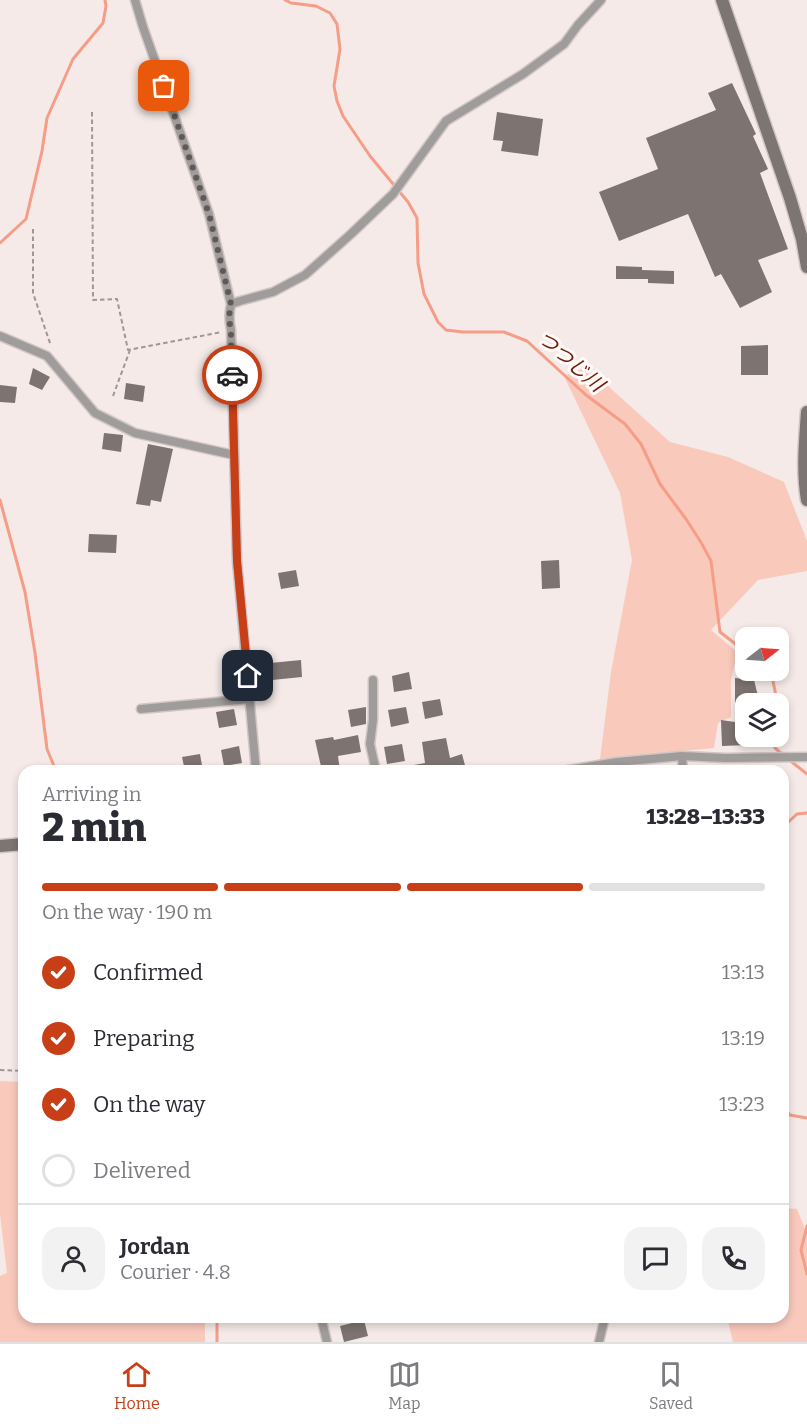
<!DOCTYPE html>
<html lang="en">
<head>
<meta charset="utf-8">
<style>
	body { margin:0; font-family:Bitter,"Noto Sans JP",serif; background:#f2f2f3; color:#2b2b33; height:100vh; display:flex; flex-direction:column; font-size:22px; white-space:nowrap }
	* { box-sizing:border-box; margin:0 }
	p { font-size:20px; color:#7c7c81 }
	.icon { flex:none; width:33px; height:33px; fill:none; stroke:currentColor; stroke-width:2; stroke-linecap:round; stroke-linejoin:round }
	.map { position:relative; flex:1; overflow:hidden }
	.panel { position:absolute; left:18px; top:765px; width:771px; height:558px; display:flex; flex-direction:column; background:#fff; border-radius:18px; box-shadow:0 3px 9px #0003 }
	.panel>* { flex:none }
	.needle { width:39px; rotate:73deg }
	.fabs { position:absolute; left:735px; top:627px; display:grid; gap:12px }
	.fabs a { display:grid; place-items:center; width:54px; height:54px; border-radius:12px; background:#fff; box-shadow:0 3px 9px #0003; font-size:30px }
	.pin { position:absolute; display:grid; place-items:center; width:51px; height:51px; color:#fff; margin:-26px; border-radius:12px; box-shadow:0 3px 9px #0006 }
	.courier { position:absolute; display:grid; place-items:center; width:60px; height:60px; margin:-30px; border:4px solid #c83f17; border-radius:50%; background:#fff; color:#222; box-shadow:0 2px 8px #0007 }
	.summary em { font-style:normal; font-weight:800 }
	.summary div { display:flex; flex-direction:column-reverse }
	.summary { display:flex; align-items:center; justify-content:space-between; height:102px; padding:0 24px }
	h1 { font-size:39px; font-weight:800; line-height:45px }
	.bar { display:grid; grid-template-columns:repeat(4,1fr); gap:9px 6px; align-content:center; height:72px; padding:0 24px }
	.bar i { height:8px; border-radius:4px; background:#e1e1e2 }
	.bar .active { background:#c83f17 }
	.bar p { grid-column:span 4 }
	.line { display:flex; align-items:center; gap:15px; padding:0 24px; border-top:2px solid #e1e1e2 }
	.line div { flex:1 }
	.round { display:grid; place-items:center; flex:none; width:63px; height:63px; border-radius:18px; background:#f2f2f3 }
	ol { padding:0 24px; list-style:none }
	li { display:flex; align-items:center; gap:18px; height:66px }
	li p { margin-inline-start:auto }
	li .icon { padding:6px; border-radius:50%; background:#c83f17; color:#fff; stroke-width:4 }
	li:last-child { color:#7c7c81 }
	li i { width:33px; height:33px; border:3px solid #e1e1e2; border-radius:50% }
	.tab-bar { display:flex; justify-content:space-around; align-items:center; height:84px; border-top:2px solid #e1e1e2; background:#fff; font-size:16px; color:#7c7c81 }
	.tab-bar a { display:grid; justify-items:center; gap:3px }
	.tab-bar .active { color:#c83f17 }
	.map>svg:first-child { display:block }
	.green { fill:#f9c9bc }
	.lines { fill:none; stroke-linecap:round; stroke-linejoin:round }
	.stream { stroke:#f59d86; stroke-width:3 }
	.building { fill:#7d7471 }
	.street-casing { stroke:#d0c6c4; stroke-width:11 }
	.secondary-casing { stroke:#d0c6c4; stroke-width:15 }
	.path { stroke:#9f9795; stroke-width:2; stroke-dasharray:4.5 3; stroke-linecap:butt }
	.street { stroke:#a09c9b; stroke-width:8 }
	.secondary { stroke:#7c7574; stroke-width:12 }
	.done { stroke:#5f5957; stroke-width:6; stroke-dasharray:0 10.8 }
	.route { stroke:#c83f17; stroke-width:8 }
	.labels { text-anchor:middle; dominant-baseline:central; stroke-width:6; stroke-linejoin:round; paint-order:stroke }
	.water-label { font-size:20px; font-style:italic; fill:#6c1f0a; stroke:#fff9f7 }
</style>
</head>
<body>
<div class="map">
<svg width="807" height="1342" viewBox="0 0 807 1342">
	<rect width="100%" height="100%" fill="#f5eae7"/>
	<path class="green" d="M587 367 670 442 728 457 784 482 807 541V571L758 580 711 630 737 652 731 681V717L718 723 714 748 600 759 611 672 632 560 620 493 564 376Z
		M0 1081 24 1082V1317H205V1342H0V1276L7 1273 0 1214Z
		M783 1208 797 1209 807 1234V1342H733L727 1317H783Z"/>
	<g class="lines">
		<path class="stream" d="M285 0 291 3 316 6 330 13 337 24 340 49 334 86 337 101 343 116 370 156 408 202 417 218 418 263 424 294 438 322 446 330 463 332H504L527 341 586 395 625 424 641 444 660 484 686 519 702 544 711 561 720 632 746 652
			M0 243 26 219 42 151 47 118 73 59 103 23 106 6 105 0
			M0 500 25 592 35 653 47 749 56 771
			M770 670 771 672 778 705
			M773 736 775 748 783 755
			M788 759 807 774
			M783 827 797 814 807 813
			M783 1108 790 1115 807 1118
			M807 1226 801 1250 807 1274
			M217 1342V1317"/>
	</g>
	<path class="building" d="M732 83 756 134 753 136 768 169 760 173 788 249 758 260 772 292 740 308 721 274 715 277 688 214 619 241 599 192 658 169 646 138 716 110 708 93Z
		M497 112 543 119 538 156 501 151 503 141 493 140Z
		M616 266 642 267V270L674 271V284L648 283V279H616Z
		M768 345V375H741V346Z
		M33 368 50 377 42 390 29 384Z
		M126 383 145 386 143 402 124 399Z
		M0 385 17 387 15 403 0 402Z
		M104 433 123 435 121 452 102 449Z
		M148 444 173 449 161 502 151 500 150 506 136 504Z
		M89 534 117 535 116 553 88 552Z
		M559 560 560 588 542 589 541 561Z
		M296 570 299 586 281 589 278 573Z
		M301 660 302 677 272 680 270 663Z
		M409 672 412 689 394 692 392 676Z
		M735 678 754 680 760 704H746V736H750L748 745 722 746 721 720 735 722Z
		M440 699 443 715 425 719 422 702Z
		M366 707V724L351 727 348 710Z
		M406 707 409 723 391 727 388 710Z
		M234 709 237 725 219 728 216 712Z
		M358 735 361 752 338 756 340 771H322L315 740 333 737 334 740Z
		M446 738 450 758 462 754 466 769 460 771H408V766L425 763 422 742Z
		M402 744 405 761 387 764 384 747Z
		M239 746 242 763 224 766 221 750Z
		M200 754 203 771H185L182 757Z
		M364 1320 368 1336 344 1342 340 1326Z"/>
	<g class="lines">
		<g class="street-casing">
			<path id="street" d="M135 0 143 27 209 214 231 304
				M0 336 47 356 95 413 135 433 234 455
				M373 680V720L370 744 376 771
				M141 709 249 699
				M682 756 683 771
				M256 771 237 561 231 330C229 321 229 313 231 304L240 301 273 292 305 275 351 234 393 194 446 121 523 74 564 44 578 25 601 0
				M562 771 617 762 682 756 725 758 807 757
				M321 1317 327 1342
				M599 1342 605 1317"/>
		</g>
		<g class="secondary-casing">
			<path id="secondary" d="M722 0 790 198 802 239 807 267
				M807 412C805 441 802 471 807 500
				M0 846 24 844"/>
		</g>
		<path class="path" d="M92 112 93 300 117 299 128 350 222 332
			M33 229V293L51 346
			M113 396 130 350
			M0 1070 24 1071"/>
		<use href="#street" class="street"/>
		<use href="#secondary" class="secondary"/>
	</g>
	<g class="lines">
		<path class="done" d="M164 86 209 214 231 304C228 315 230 324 231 334 231 348 231 362 232 375"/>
		<path class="route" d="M232 375 237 561 248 676"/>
	</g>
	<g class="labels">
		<g class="water-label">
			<text transform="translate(571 361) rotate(41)">つつじ川</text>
		</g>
	</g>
</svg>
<div class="fabs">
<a><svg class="needle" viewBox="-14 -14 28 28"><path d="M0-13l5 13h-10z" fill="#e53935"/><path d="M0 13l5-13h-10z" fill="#7c7c81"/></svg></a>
<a><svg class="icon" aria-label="layers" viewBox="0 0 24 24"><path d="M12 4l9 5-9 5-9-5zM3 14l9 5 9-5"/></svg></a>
</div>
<div class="pin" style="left:164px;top:86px;background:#ea580c"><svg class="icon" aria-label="bag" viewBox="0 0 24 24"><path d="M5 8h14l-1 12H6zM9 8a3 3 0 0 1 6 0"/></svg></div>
<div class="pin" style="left:248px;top:676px;background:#1f2937"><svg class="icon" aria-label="home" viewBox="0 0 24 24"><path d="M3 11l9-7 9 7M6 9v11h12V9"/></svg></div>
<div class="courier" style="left:232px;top:375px"><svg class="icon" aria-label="car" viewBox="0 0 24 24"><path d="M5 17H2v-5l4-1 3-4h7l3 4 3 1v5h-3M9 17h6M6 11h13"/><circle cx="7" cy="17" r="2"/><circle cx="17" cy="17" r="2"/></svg></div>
<section class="panel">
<div class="summary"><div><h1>2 min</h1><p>Arriving in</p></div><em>13:28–13:33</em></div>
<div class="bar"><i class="active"></i><i class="active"></i><i class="active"></i><i></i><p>On the way · 190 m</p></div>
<ol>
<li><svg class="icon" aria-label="check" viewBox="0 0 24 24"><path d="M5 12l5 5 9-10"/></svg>Confirmed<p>13:13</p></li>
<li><svg class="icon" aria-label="check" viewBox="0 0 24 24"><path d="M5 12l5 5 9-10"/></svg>Preparing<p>13:19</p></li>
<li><svg class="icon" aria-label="check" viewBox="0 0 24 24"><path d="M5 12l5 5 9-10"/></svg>On the way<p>13:23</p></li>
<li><i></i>Delivered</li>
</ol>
<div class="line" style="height:108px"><a class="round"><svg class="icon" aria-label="person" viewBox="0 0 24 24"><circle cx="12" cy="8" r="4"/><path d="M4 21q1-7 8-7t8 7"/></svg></a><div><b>Jordan</b><p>Courier · 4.8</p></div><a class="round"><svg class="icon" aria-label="chat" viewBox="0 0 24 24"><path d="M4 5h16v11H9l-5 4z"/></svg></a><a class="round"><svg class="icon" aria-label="phone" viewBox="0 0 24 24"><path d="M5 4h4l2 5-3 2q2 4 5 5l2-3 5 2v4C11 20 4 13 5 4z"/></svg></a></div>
</section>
</div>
<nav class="tab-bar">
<a class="active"><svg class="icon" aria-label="home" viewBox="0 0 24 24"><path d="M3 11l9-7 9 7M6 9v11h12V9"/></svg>Home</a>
<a><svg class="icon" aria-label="map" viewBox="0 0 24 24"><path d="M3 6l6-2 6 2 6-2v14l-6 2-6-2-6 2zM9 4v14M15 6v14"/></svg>Map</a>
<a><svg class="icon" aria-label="saved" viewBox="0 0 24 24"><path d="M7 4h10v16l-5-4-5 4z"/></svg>Saved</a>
</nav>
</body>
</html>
